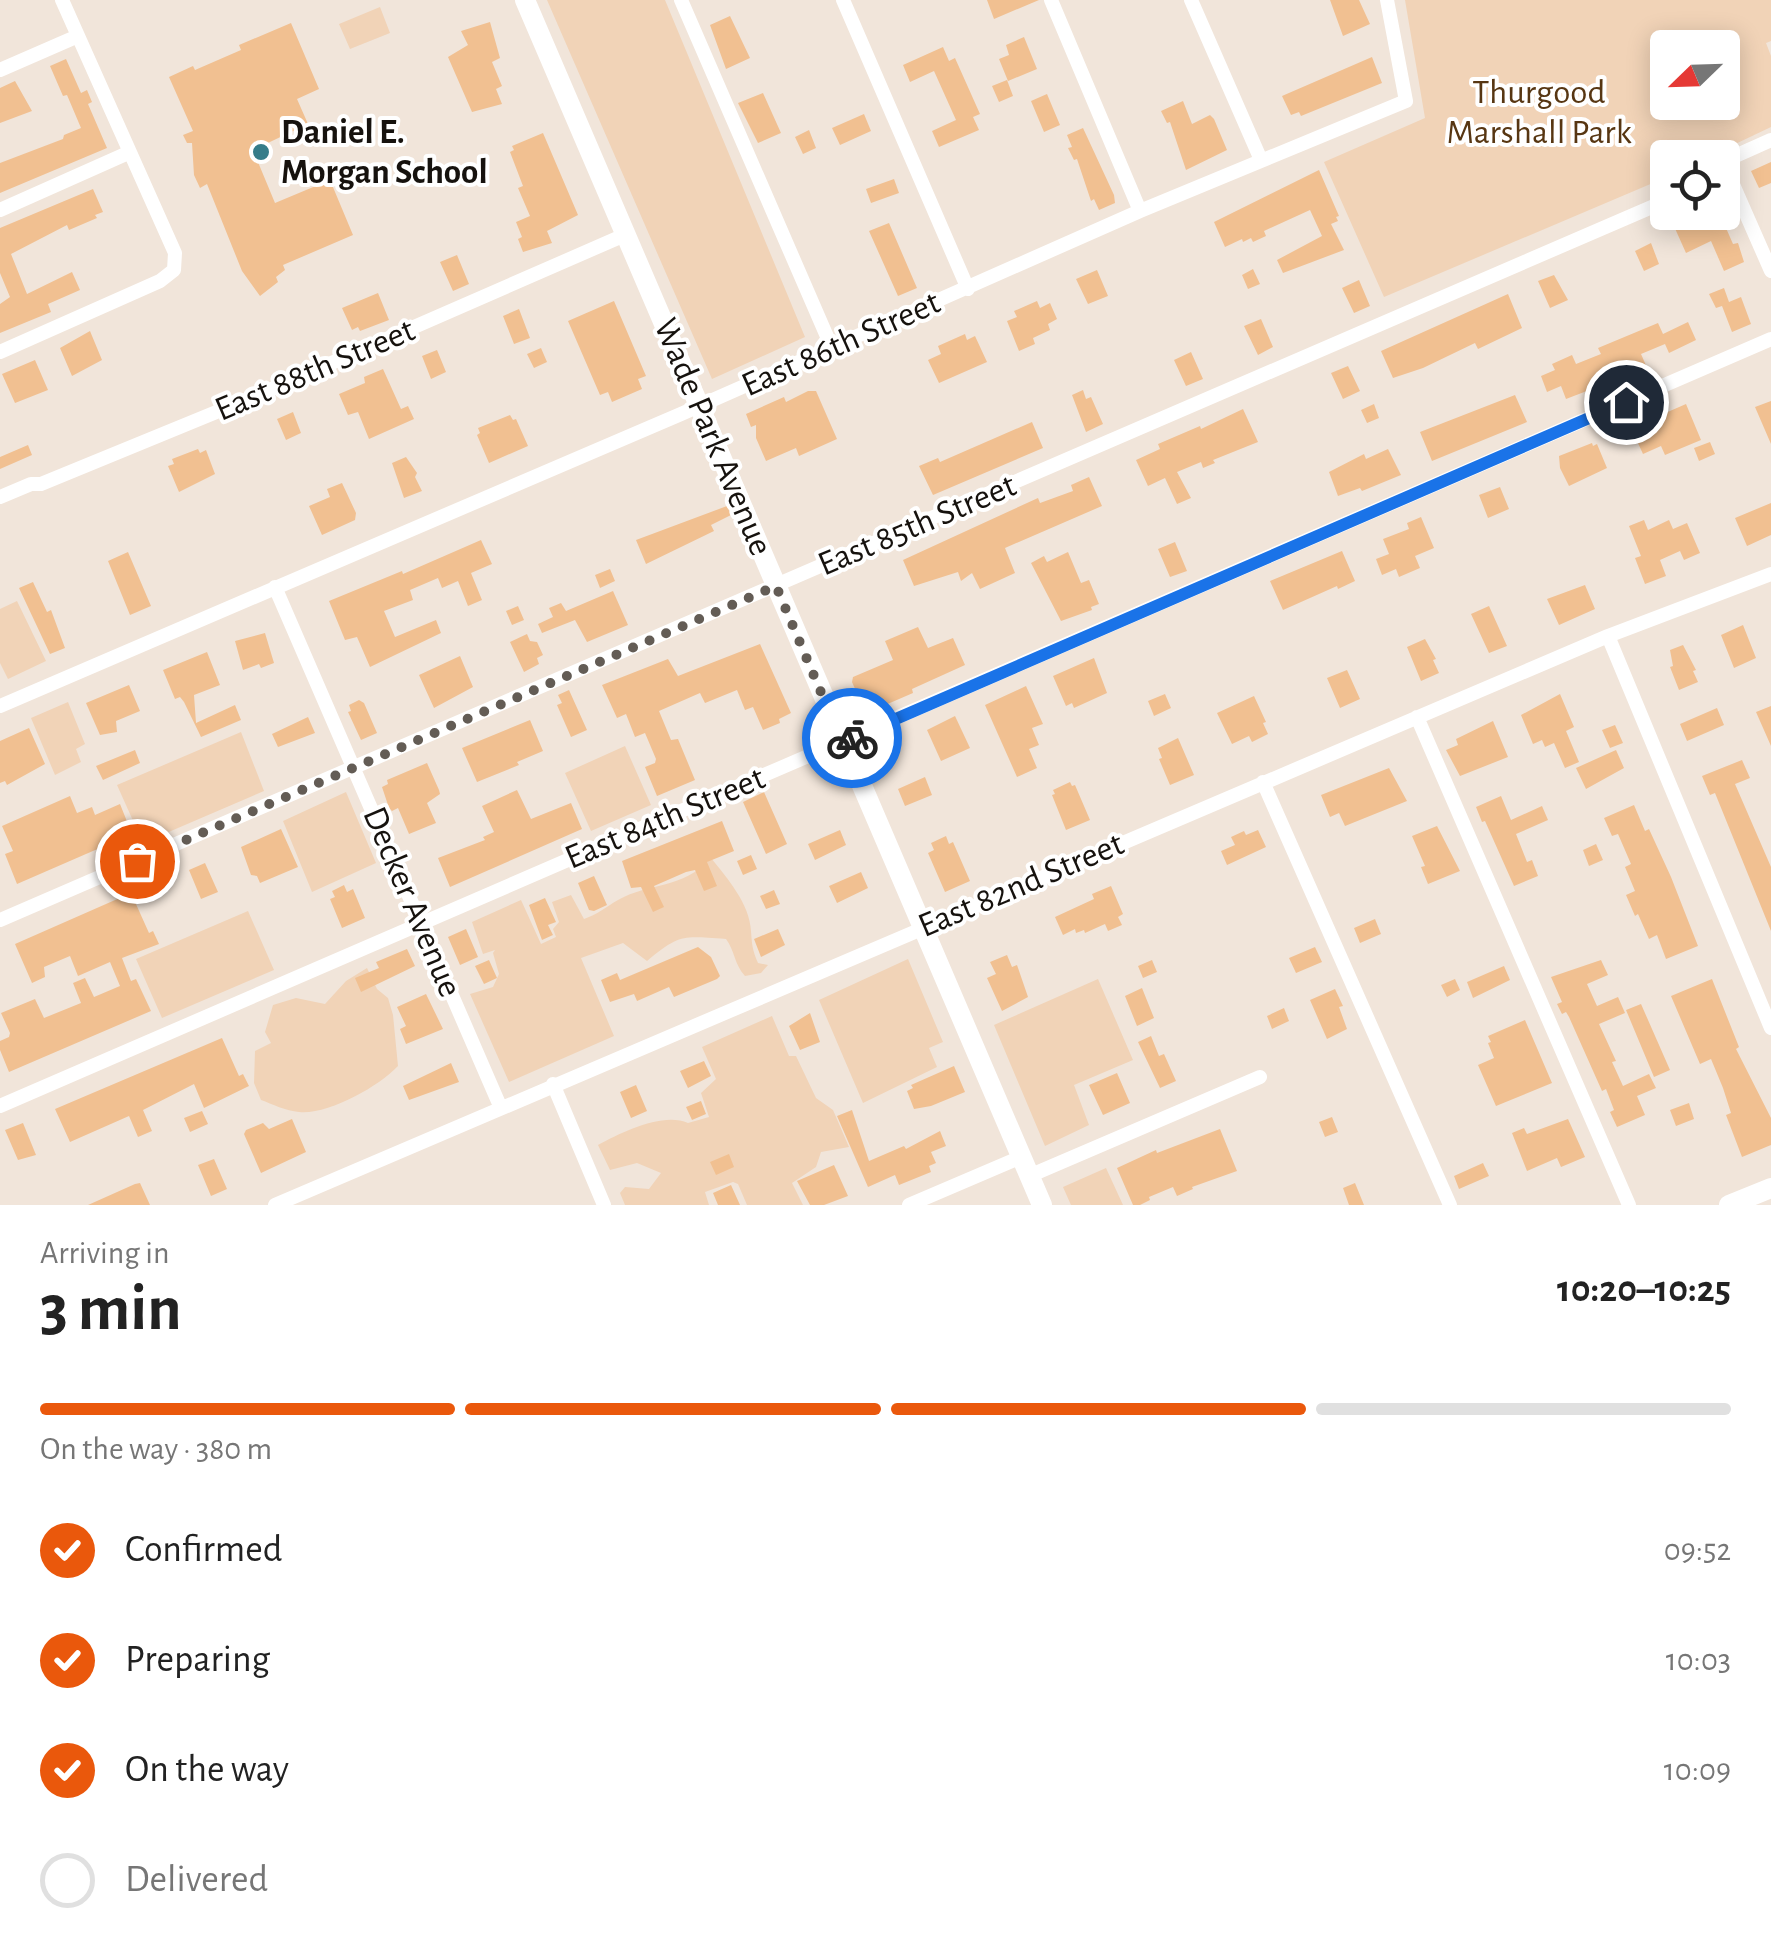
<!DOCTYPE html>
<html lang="en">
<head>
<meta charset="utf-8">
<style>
	body { margin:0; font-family:"Alegreya Sans",sans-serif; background:#f2f2f2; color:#222; height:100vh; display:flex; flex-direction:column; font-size:38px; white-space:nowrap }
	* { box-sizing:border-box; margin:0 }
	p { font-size:32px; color:#767676 }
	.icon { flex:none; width:55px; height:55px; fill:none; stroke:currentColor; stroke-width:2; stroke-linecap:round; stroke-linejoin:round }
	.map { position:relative; height:1205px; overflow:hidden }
	.side { display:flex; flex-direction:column; background:#fff; flex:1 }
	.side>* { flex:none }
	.needle { width:65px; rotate:247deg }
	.controls { position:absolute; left:1650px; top:30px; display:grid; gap:20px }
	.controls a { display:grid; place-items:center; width:90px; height:90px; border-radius:10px; background:#fff; box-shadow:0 5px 25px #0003; font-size:50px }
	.pin { position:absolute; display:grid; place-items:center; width:85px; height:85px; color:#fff; margin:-42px; border:5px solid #fff; border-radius:50%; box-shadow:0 2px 10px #0007 }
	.courier { position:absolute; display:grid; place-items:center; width:100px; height:100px; margin:-50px; border:8px solid #1a73e8; border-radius:50%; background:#fff; color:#222; box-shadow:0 2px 12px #0007 }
	.overview em { font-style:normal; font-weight:600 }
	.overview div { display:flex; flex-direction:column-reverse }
	.overview { display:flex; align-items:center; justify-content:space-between; height:170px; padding:0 40px }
	h1 { font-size:65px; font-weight:600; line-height:75px }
	.bar { display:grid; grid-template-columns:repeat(4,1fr); gap:15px 10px; align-content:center; height:120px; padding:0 40px }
	.bar i { height:12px; border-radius:8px; background:#e0e0e0 }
	.bar .current { background:#ea580c }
	.bar p { grid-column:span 4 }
	ol { padding:0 40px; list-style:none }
	li { display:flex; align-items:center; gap:30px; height:110px }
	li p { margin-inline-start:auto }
	li .icon { padding:10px; border-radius:50%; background:#ea580c; color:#fff; stroke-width:4 }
	li:last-child { color:#767676 }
	li i { width:55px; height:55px; border:5px solid #e0e0e0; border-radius:50% }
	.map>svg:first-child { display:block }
	.green { fill:#f1d3b7; fill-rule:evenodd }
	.building { fill:#f1c091 }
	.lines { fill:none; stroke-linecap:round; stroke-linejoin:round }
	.street { stroke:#fff; stroke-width:14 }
	.secondary { stroke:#fff; stroke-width:20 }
	.done { stroke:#635c55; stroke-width:10; stroke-dasharray:0 18 }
	.route { stroke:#1a73e8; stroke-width:12 }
	.poi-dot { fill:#367c89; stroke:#fff; stroke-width:4 }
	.labels { text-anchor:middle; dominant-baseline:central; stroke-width:8; stroke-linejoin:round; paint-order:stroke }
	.park-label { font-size:35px; fill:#573612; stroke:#fff }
	.poi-label { font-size:35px; font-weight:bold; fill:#16120e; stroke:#fff; text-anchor:start }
	.street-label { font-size:35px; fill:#16120e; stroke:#fff }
</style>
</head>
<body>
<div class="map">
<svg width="1771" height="1205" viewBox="0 0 1771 1205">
	<rect width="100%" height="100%" fill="#f1e5da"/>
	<path class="green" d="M547 0H665L805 337 712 379Z
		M1405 0H1771V41L1766 43 1771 56V127L1708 157 1668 158 1667 177 1384 297 1324 162 1425 118ZM1668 48H1722V102H1668Z
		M380 7 390 33 350 49 339 24Z
		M17 601 46 661 8 679 0 663V609Z
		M68 702 85 744 76 749 81 762 55 775 31 718Z
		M241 732 264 791 143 843 117 785Z
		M625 746 651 805 591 831 565 773Z
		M346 792 376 863 312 892 283 821Z
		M711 858C727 878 750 904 751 931 752 944 752 949 758 963L768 965 761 973 745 976C734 964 735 951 726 939 684 937 682 932 647 961L623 943 581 958 614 1036 509 1082 470 994 493 987 499 974 493 953 495 950 483 954 472 922 521 900 541 944 556 937 553 929 559 922 552 902 571 895 584 919C598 914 606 907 618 900 650 882 682 890 711 858Z
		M248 911 274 970 162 1018 136 959Z
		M908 959 943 1042 929 1048 937 1067 863 1103 819 1000Z
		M367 968 377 989 388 998 393 1015 398 1066C378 1087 328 1115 299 1112 286 1111 272 1104 261 1100L254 1083 255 1051 271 1043 265 1032 273 1005 296 998 325 1004 346 981Z
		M1098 979 1133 1060 1074 1085 1089 1125 1045 1146 994 1025Z
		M772 1016 789 1056H796L816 1098 833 1110 849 1147 821 1152 816 1167 792 1183 803 1205H747L738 1184 733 1182 705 1192 709 1205H625L620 1193 625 1187 649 1189 661 1173 637 1163 610 1170 598 1145C622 1132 663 1112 688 1123L709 1117 701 1093 716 1079 702 1047Z
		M1106 1168 1123 1205H1071L1063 1187Z"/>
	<path class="building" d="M987 0H1039L994 19Z
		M1330 0H1359L1370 24 1343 36Z
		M730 16 750 58 726 69 710 25Z
		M490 22 500 58 492 62 502 86 496 89 502 104 472 112 448 57 468 45 461 31Z
		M291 23 319 89 297 99 308 124 253 150 275 203 330 180 353 235 283 265 285 270 276 277 278 282 260 296 242 271 207 184 200 188 194 175 192 143H187L183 135 193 131 169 77 193 66 195 70 241 50 239 45Z
		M1024 37 1037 69 1008 81 999 59 1009 55 1006 45Z
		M943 47 949 61 955 58 980 114 973 117 979 130 939 147 932 131 956 120 934 71 910 82 903 65Z
		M1372 57 1382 83 1301 116 1299 112 1291 115 1282 96Z
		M66 59 81 93 87 90 92 102 88 104 107 148 0 193V163L63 139 64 135 81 128 67 95 63 96 50 66Z
		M1007 80 1013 96 999 102 992 86Z
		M15 81 32 111 0 123V88Z
		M763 93 781 133 758 143 738 103Z
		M1047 94 1060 125 1044 132 1031 101Z
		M1183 101 1192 124 1210 115 1214 119 1227 150 1186 170 1170 122 1167 123 1161 111Z
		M864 114 871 131 840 145 832 128Z
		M1083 128 1114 195 1115 203 1099 210 1094 199 1091 201 1077 159 1074 160 1068 148 1072 147 1067 135Z
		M809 130 816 148 803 154 795 137Z
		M543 133 578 215 547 231 552 243 523 252 518 239 522 237 516 222 530 216 518 188 523 186 510 152 514 150 512 146Z
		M1771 162V183L1759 188 1751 171Z
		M1319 170 1339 216 1336 217 1338 221 1331 224 1344 250 1283 273 1277 260 1322 236 1310 210 1264 231 1266 236 1253 242 1251 238 1243 242 1242 239 1225 247 1214 222Z
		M894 179 899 193 871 203 866 189Z
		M93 189 103 212 95 215 97 218 69 230 67 225 11 254 27 294 72 272 80 290 48 304 51 312 0 333V304L10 297 0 273V228Z
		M1702 212H1719L1733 244 1738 243 1744 262 1724 271 1711 241 1686 253 1673 224Z
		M889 223 917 288 898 296 869 231Z
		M1651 243 1659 264 1644 271 1635 251Z
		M457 255 469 284 453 291 440 262Z
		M1253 269 1260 284 1248 289 1242 275Z
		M1097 270 1108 296 1088 304 1076 279Z
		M1554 275 1568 300 1550 308 1538 281Z
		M1359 280 1370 306 1354 313 1342 288Z
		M1724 288 1729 302 1741 297 1751 324 1732 332 1722 306 1716 308 1709 294Z
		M378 293 389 320 360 331 358 327 352 330 342 308Z
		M1508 294 1522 328 1478 349 1475 343 1423 368 1393 378 1381 351Z
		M614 301 646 376 638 379 642 389 612 402 608 392 600 395 568 321Z
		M1037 301 1040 308 1050 303 1057 319 1048 324 1050 330 1033 338 1035 344 1019 351 1007 321 1017 317 1014 311Z
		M519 309 530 338 514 344 503 316Z
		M1261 319 1273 347 1258 355 1244 326Z
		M1688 322 1696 340 1669 353 1665 344 1641 354 1648 370 1594 394 1592 389 1566 399 1561 386 1547 392 1541 376 1555 370 1552 364 1572 355 1576 364 1601 354 1598 348 1658 323 1663 334Z
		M90 331 102 360 72 376 60 348Z
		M965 334 967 340 975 336 987 362 939 383 928 360 941 354 938 346Z
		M541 348 547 362 534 368 527 354Z
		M437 350 446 372 431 379 422 356Z
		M1191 352 1203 379 1186 386 1174 360Z
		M35 360 48 390 15 403 2 374Z
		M1348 366 1360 391 1343 399 1331 373Z
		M383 369 401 409 408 406 414 419 369 439 358 412 348 415 339 394 365 383 364 377Z
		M1083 390 1086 399 1091 397 1103 424 1086 432 1072 395Z
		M808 391H816L837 439 799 456 796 448 766 461 756 438V425L751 427 746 414 784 397 786 402Z
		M1515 395 1527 422 1432 461 1420 432Z
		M1771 401V444L1755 407Z
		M1374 404 1379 418 1367 423 1361 410Z
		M1686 404 1701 440 1665 455 1661 446 1643 454 1631 428Z
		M1243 409 1258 442 1213 460 1215 463 1203 468 1201 462 1177 472 1191 498 1177 504 1165 478 1148 486 1136 460 1160 449 1158 444 1200 426 1201 429Z
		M293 412 301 433 286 440 277 419Z
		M510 415 513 420 516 419 528 446 489 463 477 435 480 433 478 428Z
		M1032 422 1043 448 933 495 919 466 938 458 940 462Z
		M1710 442 1715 454 1699 461 1694 448Z
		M1592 443 1593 446 1597 444 1607 468 1569 486 1560 468 1559 456Z
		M28 445 32 455 0 469V457Z
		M198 449 200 453 206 450 215 474 179 492 168 466 174 464 172 459Z
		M1388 449 1401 475 1362 491 1360 488 1338 496 1329 472 1364 454 1366 459Z
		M406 457 417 473 415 477 422 491 404 498 392 463Z
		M1089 477 1102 506 1005 548 1015 573 980 589 972 573 961 581 958 572 914 586 903 560 1038 498 1040 503 1073 491 1071 485Z
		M342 483 356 513 355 520 322 535 309 506 330 497 327 489Z
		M1500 487 1509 509 1488 518 1479 495Z
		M1771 503V535L1747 546 1735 518Z
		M727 506 731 515 711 525 714 531 646 564 636 540Z
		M1421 517 1434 548 1415 556 1420 568 1399 577 1396 569 1382 575 1376 559 1389 554 1383 539 1409 529 1407 523Z
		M1644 520 1648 530 1669 520 1673 529 1687 523 1700 553 1684 560 1680 551 1660 560 1666 576 1645 584 1635 558 1641 556 1629 526Z
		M481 540 492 564 471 573 482 600 468 606 458 581 442 588 438 578 410 590 413 600 384 611 395 637 436 620 441 633 370 667 357 637 345 640 329 601 402 571 403 574Z
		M1175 542 1187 571 1170 577 1158 549Z
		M1342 551 1355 581 1338 589 1337 586 1283 610 1270 581Z
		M128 552 151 606 130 615 108 561Z
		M1068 552 1081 583 1089 580 1099 604 1091 607 1092 610 1061 621 1031 563 1044 556 1047 562Z
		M610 569 615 581 600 588 595 575Z
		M33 582 47 612 51 610 65 648 50 654 19 588Z
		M1585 585 1595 609 1559 625 1547 599Z
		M613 591 628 625 587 642 575 620 542 633 538 624 553 617 549 608 561 603 566 611Z
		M518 606 524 620 512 625 506 611Z
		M1489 606 1507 646 1489 653 1471 614Z
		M1743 625 1756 658 1734 668 1721 635Z
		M918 627 928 648 953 638 965 665 912 689 913 693 869 712 864 709 852 682 853 677 893 660 885 641Z
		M265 633 274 663 261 668 259 664 243 670 235 641Z
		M527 634 530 641 537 642 543 655 537 658 539 664 524 672 510 642Z
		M1425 639 1436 659 1433 660 1439 673 1421 681 1407 647Z
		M760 644 791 713 779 719 780 723 763 730 753 707 745 710 737 690 705 703 700 693 659 711 671 740 678 739 695 780 657 796 645 767 655 763 656 759 645 733 635 737 626 714 617 718 602 685 668 659 678 676Z
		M1683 645 1696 670 1693 671 1698 682 1679 690 1670 667 1673 666 1670 650Z
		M207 652 220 685 194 695 196 723 235 705 241 720 201 737 184 702 180 697 175 699 163 670Z
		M460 656 473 687 434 708 419 675Z
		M1094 658 1107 693 1074 708 1072 703 1066 706 1053 676Z
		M1347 670 1360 699 1340 708 1327 678Z
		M129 685 140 711 116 721 117 732 100 735 86 703Z
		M1026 686 1043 724 1032 728 1039 745 1029 749 1037 768 1017 777 985 705Z
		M569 690 587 730 571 737 557 705 562 703 558 695Z
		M1165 694 1171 708 1154 716 1148 701Z
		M1560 694 1574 727 1566 731 1579 762 1565 768 1554 743 1545 747 1542 740 1533 744 1521 715Z
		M1254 696 1266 722 1263 723 1268 734 1252 742 1249 736 1232 744 1217 713Z
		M359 700 364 703 377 733 361 740 348 712 351 711 349 705Z
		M1771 706V746L1756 712Z
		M1717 708 1724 725 1687 741 1680 724Z
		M955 716 970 748 941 761 927 730Z
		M308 717 315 733 278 747 272 734Z
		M530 720 543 751 517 762 519 765 477 782 462 748Z
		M1493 721 1508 757 1460 776 1446 750 1458 745 1456 739Z
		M1615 725 1623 743 1610 748 1602 730Z
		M29 728 45 764 7 785 5 781 0 783V741Z
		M1178 738 1194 775 1170 785 1159 759 1162 758 1158 748Z
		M135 750 140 763 103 780 96 766Z
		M1616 750 1624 768 1586 789 1576 768Z
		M1742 760 1750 778 1735 784 1771 867V931L1715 793 1710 795 1702 776Z
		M427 763 439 790 440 794 427 803 436 823 409 834 398 808 392 811 389 808 382 787 388 784 387 780Z
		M1389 768 1407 801 1345 826 1339 813 1330 817 1321 795Z
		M925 777 932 795 905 806 898 789Z
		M1070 782 1072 786 1075 785 1090 820 1066 830 1052 795 1055 794 1053 790Z
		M517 790 531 819 571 803 582 829 450 887 438 858 485 840 483 837 494 832 482 806Z
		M764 792 787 844 766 854 743 802Z
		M70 796 77 813 92 807 95 815 120 804 132 834 17 884 5 854 13 851 2 826Z
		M1501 796 1511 820 1542 806 1548 820 1516 834 1527 862 1532 860 1538 876 1514 886 1485 821 1482 822 1476 807Z
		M1634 805 1645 831 1649 829 1671 877 1698 946 1666 959 1657 935 1649 939 1638 914 1635 916 1626 895 1635 891 1625 867 1631 864 1618 834 1612 836 1604 818Z
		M722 821 734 851 707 862 717 886 704 891 695 870 686 872 654 886 664 907 653 912 641 887 631 888 622 861Z
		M1437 826 1460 871 1428 884 1421 867 1425 866 1412 836Z
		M281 829 298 867 260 883 257 876 251 875 241 847Z
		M840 830 846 845 815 860 808 844Z
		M1258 830 1266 847 1227 865 1221 851 1235 845 1231 837 1244 831 1246 835Z
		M946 836 949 844 953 842 970 881 945 892 928 853 934 850 931 843Z
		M1596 844 1603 860 1589 866 1583 850Z
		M751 855 757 869 743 875 737 861Z
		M205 863 218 892 201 899 189 870Z
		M861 872 868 888 837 903 829 886Z
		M594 876 607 905 594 911 589 910 578 883Z
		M344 885 347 892 353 889 365 918 342 928 330 899 335 897 332 891Z
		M1111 886 1123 914 1118 917 1122 925 1108 931 1105 924 1085 933 1084 930 1076 933 1075 929 1063 935 1055 917 1094 899 1092 894Z
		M774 890 780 904 766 909 760 896Z
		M131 893 149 933 153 931 159 944 122 958 131 981 136 979 151 1011 9 1072 0 1050V1041L9 1037 10 1033 1 1013 35 999 44 1018 81 1003 73 983 85 978 94 997 120 986 110 962 78 976 70 956 44 967 45 977 32 983 15 944Z
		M545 898 556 922 548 925 553 935 542 940 529 905Z
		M1375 919 1381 934 1360 943 1354 928Z
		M466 929 478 957 460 965 448 937Z
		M778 929 785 945 761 957 754 939Z
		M698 947 711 957 720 976 717 979 674 997 669 987 637 1001 634 994 610 1002 601 980 617 973 620 980Z
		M1315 947 1322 962 1296 973 1289 958Z
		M407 949 415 966 361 992 355 978 379 968 376 962Z
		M1007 955 1012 967 1017 965 1028 997 1002 1011 987 978 996 974 990 962Z
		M489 960 497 978 484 984 475 966Z
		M1152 960 1157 972 1143 978 1138 966Z
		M1601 960 1608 975 1587 984 1597 1006 1618 997 1625 1013 1599 1024 1616 1061 1612 1062 1623 1086 1649 1074 1656 1088 1637 1096 1645 1115 1617 1127 1610 1112 1614 1110 1606 1089 1602 1091 1569 1017 1566 1012 1562 1014 1557 1004 1562 1002 1551 977Z
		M1504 966 1510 980 1473 998 1467 982Z
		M1455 979 1460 990 1447 997 1441 985Z
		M1712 979 1739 1047 1736 1049 1771 1118V1145L1742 1157 1726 1115 1731 1113 1723 1088 1711 1059 1700 1064 1671 996Z
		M1142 988 1154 1018 1137 1026 1125 996Z
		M1335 989 1343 1006 1339 1007 1347 1029 1327 1039 1310 1000Z
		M426 994 443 1029 406 1044 400 1029 406 1026 397 1007Z
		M1641 1004 1670 1070 1654 1077 1626 1010Z
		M1284 1008 1289 1021 1272 1029 1267 1016Z
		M810 1013 820 1042 800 1050 789 1026Z
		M1525 1020 1552 1083 1496 1106 1478 1065 1494 1058 1488 1043 1491 1042 1488 1036Z
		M1151 1036 1159 1056 1164 1054 1176 1081 1160 1088 1138 1042Z
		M222 1038 239 1076 243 1074 249 1086 204 1108 194 1084 143 1110 152 1131 138 1137 129 1116 70 1142 55 1109Z
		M704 1061 711 1076 688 1088 680 1071Z
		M451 1063 459 1082 409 1100 403 1086Z
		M954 1066 965 1092 931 1106 914 1109 907 1091 913 1088 911 1085Z
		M1117 1073 1130 1103 1103 1115 1089 1085Z
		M636 1085 647 1111 631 1118 620 1092Z
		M701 1101 706 1114 692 1120 686 1107Z
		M1689 1103 1694 1119 1676 1126 1670 1110Z
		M852 1110 869 1161 904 1146 906 1149 940 1131 946 1146 931 1152 936 1163 929 1166 931 1172 899 1185 895 1175 868 1187 837 1116Z
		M202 1111 208 1124 190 1132 184 1118Z
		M1332 1117 1338 1132 1325 1137 1319 1122Z
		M292 1119 306 1152 261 1173 244 1134 246 1130 263 1123 269 1129Z
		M1568 1119 1585 1157 1561 1167 1557 1158 1527 1171 1512 1133 1524 1128 1527 1134Z
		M23 1123 36 1155 18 1160 5 1130Z
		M1220 1129 1237 1171 1192 1187 1193 1189 1177 1196 1173 1187 1149 1197 1150 1200 1140 1205H1133L1117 1168 1156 1150 1157 1153Z
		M729 1154 734 1167 716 1175 710 1162Z
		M214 1159 227 1189 211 1196 198 1165Z
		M1483 1163 1489 1176 1459 1189 1454 1176Z
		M834 1165 848 1196 824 1205H810L797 1181Z
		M140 1183 150 1205H88L135 1184Z
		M1355 1183 1364 1205H1349L1343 1188Z
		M731 1185 740 1205H718L713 1193Z"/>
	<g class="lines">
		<path class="street" d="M681 0 832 348
			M843 0 968 289
			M1051 0 1140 211
			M1191 0 1261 160
			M0 70 78 36
			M1728 173 1771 271
			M1723 176 1728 173 1733 157 1771 140
			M0 210 128 153
			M0 352 160 281 174 270 175 253 62 0
			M0 497 31 484H41L265 392 627 234
			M275 587 500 1106
			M1608 636 1771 1028
			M0 706 681 414 1140 211 1406 101 1387 0
			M1417 717 1629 1205
			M1263 782 1450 1205
			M0 920 1668 200
			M553 1084 604 1205
			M0 1106 1771 339
			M1029 1176 1260 1077
			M275 1205 1608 636 1771 574
			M909 1205 1021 1157"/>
		<path class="secondary" d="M525 0 1042 1205
			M1729 1205 1771 1188"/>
	</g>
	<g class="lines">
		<path class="done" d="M137 861 776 586 842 742 852 738"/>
		<path class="route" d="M852 738 1626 402"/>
	</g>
	<circle class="poi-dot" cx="261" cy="152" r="10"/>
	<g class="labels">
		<g class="park-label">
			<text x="1539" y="92">Thurgood<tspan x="1539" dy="40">Marshall Park</tspan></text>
		</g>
		<g class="poi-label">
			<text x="281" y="132">Daniel E.<tspan x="281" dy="40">Morgan School</tspan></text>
		</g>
		<g class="street-label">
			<text transform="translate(841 344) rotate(-24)">East 86th Street</text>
			<text transform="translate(315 370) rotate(-23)">East 88th Street</text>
			<text transform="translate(713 437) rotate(67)">Wade Park Avenue</text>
			<text transform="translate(917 525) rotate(-23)">East 85th Street</text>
			<text transform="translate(665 818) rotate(-23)">East 84th Street</text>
			<text transform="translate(1021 885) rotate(-23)">East 82nd Street</text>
			<text transform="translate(412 902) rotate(67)">Decker Avenue</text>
		</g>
	</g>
</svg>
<div class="controls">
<a><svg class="needle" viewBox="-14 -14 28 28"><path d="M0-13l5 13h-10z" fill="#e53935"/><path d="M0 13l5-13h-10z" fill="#767676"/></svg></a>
<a><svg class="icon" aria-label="locate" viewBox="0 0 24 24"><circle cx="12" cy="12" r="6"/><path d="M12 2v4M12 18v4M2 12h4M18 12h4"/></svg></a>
</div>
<div class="pin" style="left:137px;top:861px;background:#ea580c"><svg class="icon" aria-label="bag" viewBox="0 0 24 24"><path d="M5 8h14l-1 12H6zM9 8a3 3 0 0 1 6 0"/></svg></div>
<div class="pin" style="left:1626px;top:402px;background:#1f2937"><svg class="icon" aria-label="home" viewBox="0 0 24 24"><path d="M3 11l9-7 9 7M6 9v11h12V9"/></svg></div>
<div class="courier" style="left:852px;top:738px"><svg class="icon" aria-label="bike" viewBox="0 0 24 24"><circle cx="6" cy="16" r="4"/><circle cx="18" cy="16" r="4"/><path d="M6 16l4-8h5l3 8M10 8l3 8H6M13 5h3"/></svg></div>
</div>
<section class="side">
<div class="overview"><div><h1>3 min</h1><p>Arriving in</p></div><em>10:20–10:25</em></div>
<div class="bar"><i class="current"></i><i class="current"></i><i class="current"></i><i></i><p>On the way · 380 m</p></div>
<ol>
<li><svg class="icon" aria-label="check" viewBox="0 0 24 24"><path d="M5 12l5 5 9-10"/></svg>Confirmed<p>09:52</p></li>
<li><svg class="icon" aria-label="check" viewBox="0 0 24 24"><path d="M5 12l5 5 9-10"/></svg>Preparing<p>10:03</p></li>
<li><svg class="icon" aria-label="check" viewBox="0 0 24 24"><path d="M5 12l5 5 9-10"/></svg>On the way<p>10:09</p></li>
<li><i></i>Delivered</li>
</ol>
</section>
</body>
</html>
